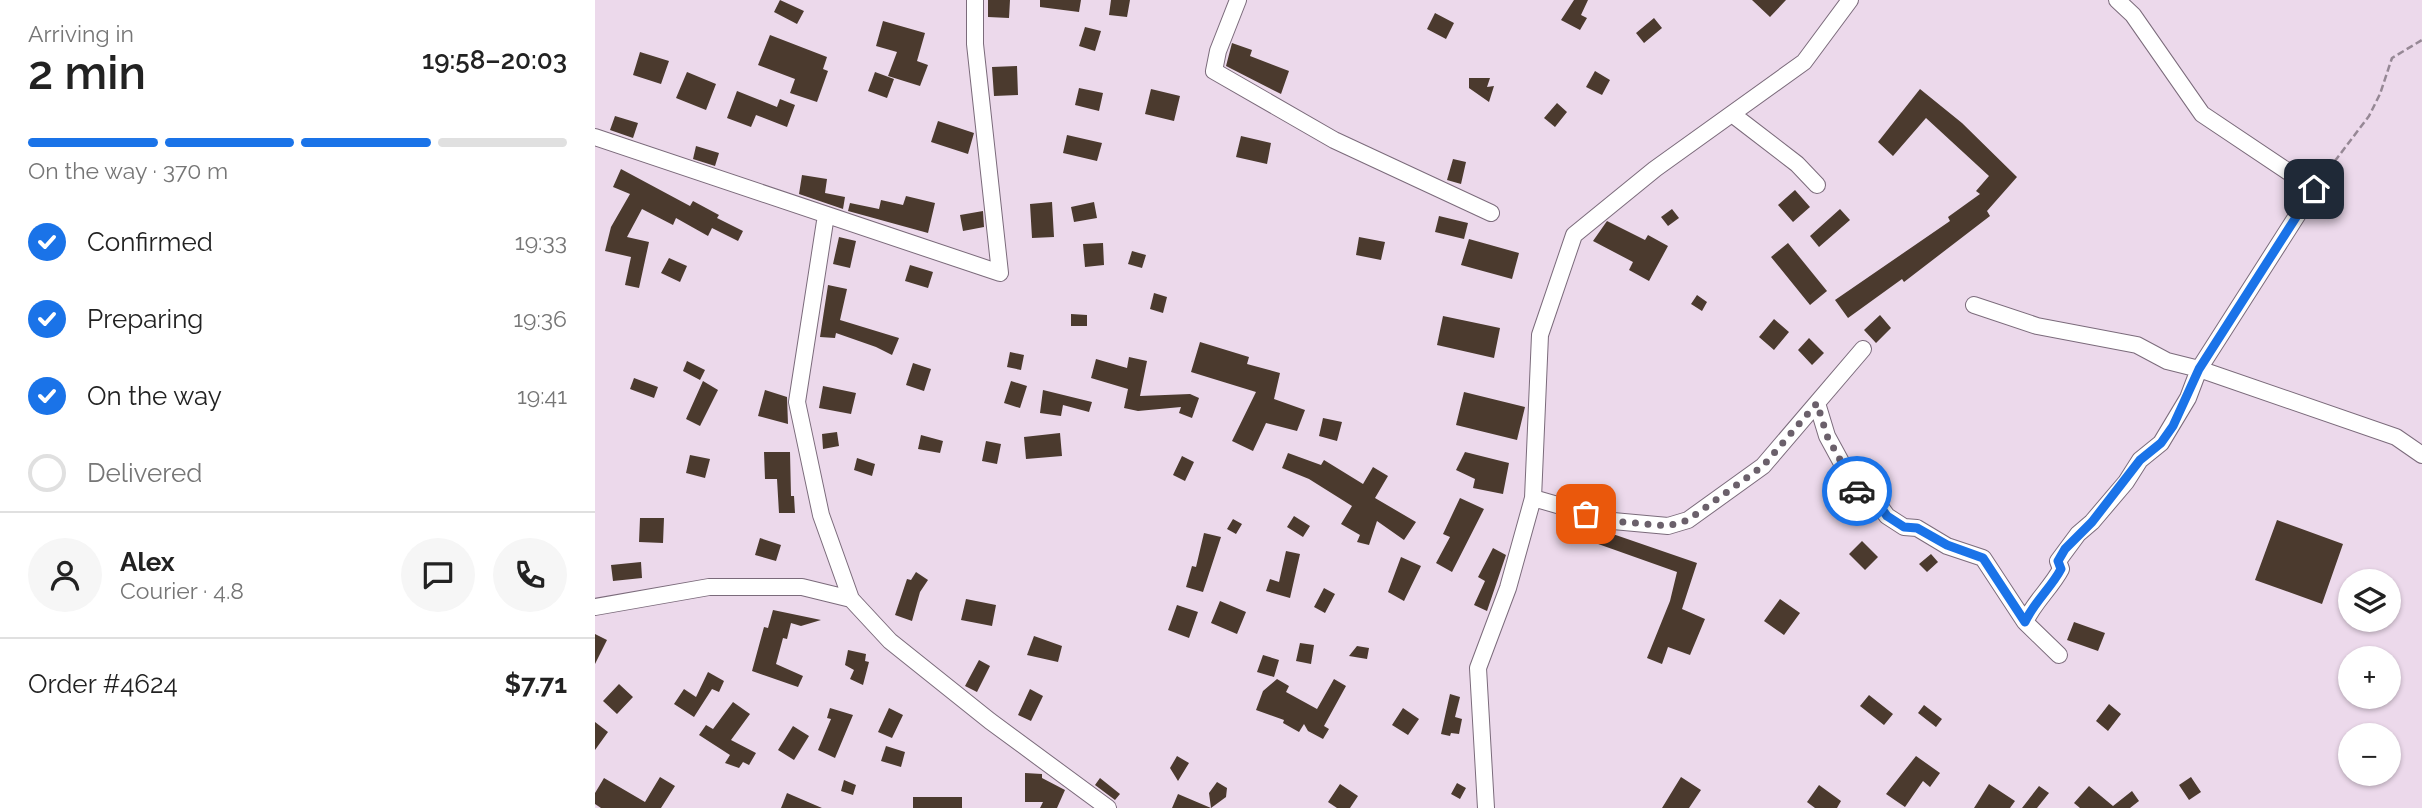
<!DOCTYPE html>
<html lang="en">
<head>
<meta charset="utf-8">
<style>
	body { margin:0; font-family:Raleway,sans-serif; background:#f6f6f6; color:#222; height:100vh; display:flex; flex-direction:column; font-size:26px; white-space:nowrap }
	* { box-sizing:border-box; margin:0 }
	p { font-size:23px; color:#767676 }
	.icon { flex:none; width:38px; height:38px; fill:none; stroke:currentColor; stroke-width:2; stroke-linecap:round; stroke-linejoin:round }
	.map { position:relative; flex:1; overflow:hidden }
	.sheet { display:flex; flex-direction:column; background:#fff; width:595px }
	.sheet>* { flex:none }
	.buttons { position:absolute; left:1743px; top:569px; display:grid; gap:14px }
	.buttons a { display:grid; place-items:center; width:63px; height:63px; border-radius:50%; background:#fff; box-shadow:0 2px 5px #0004; font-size:35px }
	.pin { position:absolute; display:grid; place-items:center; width:60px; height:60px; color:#fff; margin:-30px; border-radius:14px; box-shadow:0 4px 10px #0006 }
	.courier { position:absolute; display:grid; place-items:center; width:70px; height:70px; margin:-35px; border:5px solid #1a73e8; border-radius:50%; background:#fff; color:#222; box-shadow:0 2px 9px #0007 }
	.summary em { font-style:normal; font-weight:600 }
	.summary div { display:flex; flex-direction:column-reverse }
	.summary { display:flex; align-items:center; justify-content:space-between; height:119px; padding:0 28px }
	h1 { font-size:46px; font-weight:600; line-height:52px }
	.bar { display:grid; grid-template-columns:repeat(4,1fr); gap:10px 7px; align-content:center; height:84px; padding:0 28px }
	.bar i { height:9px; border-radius:5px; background:#e0e0e0 }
	.bar .on { background:#1a73e8 }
	.bar p { grid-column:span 4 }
	.line { display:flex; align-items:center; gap:18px; padding:0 28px; border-top:2px solid #e0e0e0 }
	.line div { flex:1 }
	.round { display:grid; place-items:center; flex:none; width:74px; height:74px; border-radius:37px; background:#f6f6f6 }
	ol { padding:0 28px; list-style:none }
	li { display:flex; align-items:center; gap:21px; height:77px }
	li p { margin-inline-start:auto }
	li .icon { padding:7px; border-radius:50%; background:#1a73e8; color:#fff; stroke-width:4 }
	li:last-child { color:#767676 }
	li i { width:38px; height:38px; border:4px solid #e0e0e0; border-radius:50% }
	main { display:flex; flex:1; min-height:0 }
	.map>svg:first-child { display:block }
	.building { fill:#4b3a2e }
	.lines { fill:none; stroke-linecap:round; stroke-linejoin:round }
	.street-casing { stroke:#7b6b7b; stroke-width:18 }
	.path { stroke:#968895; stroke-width:2.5; stroke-dasharray:7 3.5; stroke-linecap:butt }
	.street { stroke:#fff; stroke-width:16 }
	.done { stroke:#6b606b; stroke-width:7; stroke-dasharray:0 12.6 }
	.route { stroke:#1a73e8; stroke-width:9 }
</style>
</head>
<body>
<main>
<section class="sheet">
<div class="summary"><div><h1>2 min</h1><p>Arriving in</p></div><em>19:58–20:03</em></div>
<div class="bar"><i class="on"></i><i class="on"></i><i class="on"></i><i></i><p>On the way · 370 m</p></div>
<ol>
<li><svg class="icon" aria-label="check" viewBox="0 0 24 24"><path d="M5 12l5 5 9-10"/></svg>Confirmed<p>19:33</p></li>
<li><svg class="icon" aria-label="check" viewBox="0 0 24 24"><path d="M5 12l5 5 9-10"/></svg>Preparing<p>19:36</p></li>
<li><svg class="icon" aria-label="check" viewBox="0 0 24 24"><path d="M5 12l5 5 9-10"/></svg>On the way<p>19:41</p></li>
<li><i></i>Delivered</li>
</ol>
<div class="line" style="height:126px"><a class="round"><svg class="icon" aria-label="person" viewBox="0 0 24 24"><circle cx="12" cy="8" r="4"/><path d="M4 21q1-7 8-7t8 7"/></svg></a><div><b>Alex</b><p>Courier · 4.8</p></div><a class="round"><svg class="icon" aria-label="chat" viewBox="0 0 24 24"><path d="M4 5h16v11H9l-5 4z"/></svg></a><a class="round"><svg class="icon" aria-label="phone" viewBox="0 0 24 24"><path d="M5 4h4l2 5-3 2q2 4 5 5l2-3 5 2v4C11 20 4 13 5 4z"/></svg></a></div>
<div class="line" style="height:91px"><div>Order #4624</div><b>$7.71</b></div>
</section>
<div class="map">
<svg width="1827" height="808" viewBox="0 0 1827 808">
	<rect width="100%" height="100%" fill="#ecd9eb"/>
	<path class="building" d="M185 0 209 11 202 24 179 12Z
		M393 0H415L414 18 393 17Z
		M445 0H486L484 12 445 7Z
		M516 0H535L532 17 514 15Z
		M979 0H993L986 15 992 18 985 30 966 20Z
		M1157 0H1191L1175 17Z
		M840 13 859 23 851 39 832 29Z
		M1059 18 1067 28 1049 43 1041 33Z
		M288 21 330 33 322 61 333 65 325 86 293 76 302 52 281 46Z
		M490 27 506 31 500 51 484 46Z
		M175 35 232 57 228 69 233 71 222 102 195 93 200 79 163 65Z
		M637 43 657 50 655 56 694 71 686 94 631 66Z
		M45 52 74 61 66 84 38 75Z
		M422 66 423 95 399 96 397 67Z
		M1000 71 1015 80 1007 95 991 87Z
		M92 72 121 84 111 110 81 98Z
		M280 72 299 79 292 98 273 91Z
		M874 78H895L892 87 899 86 894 102 874 88Z
		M484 88 508 93 504 111 480 105Z
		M556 89 585 96 579 121 550 114Z
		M1325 89 1367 123 1422 177 1392 211 1395 216 1309 282 1307 279 1253 318 1240 300 1355 221 1353 217 1385 194 1381 191 1394 176 1331 118 1298 156 1283 142Z
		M142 91 182 107 185 99 200 105 192 127 161 115 156 127 132 118Z
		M962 103 972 112 960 127 949 118Z
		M20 116 43 123 38 138 15 130Z
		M343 121 379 133 373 154 336 142Z
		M472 135 507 143 502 161 468 153Z
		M646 136 676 143 672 164 641 157Z
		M101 146 124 153 120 166 98 159Z
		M858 159 871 162 866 184 852 180Z
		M26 169 95 206 98 201 124 215 122 218 148 231 143 241 117 228 113 236 81 218 78 225 47 209 32 237 54 242 44 288 30 285 36 257 10 251 16 227 35 194 18 187Z
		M207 175 232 179 230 193 250 197 248 209 204 194Z
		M1200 190 1215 207 1198 222 1183 205Z
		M311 196 340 203 333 233 253 211 255 203 284 209 286 200 308 205Z
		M457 202 459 237 437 238 435 204Z
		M499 202 502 218 479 222 476 207Z
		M1077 209 1084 218 1073 226 1066 217Z
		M1245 209 1255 220 1224 247 1215 236Z
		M388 211 389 227 368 231 365 215Z
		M844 216 873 223 869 239 840 232Z
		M1012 221 1050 240 1053 235 1073 246 1054 281 1034 270 1038 262 998 241Z
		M244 237 261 241 255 268 238 264Z
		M764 237 790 242 786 260 761 255Z
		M874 239 924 253 917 279 866 265Z
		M508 243 509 265 490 267 488 244Z
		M1193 243 1232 291 1215 305 1176 257Z
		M537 251 551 255 547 268 533 264Z
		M74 258 92 266 85 282 66 273Z
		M315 265 338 272 333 288 310 281Z
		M233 285 252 289 245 320 304 338 297 355 281 347 241 333 240 338 225 337Z
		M559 293 572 297 568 313 555 309Z
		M1102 295 1112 302 1107 311 1096 304Z
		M476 314 492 315V326H476Z
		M1285 315 1296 328 1281 343 1269 330Z
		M848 316 905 328 899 358 842 345Z
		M1179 319 1194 332 1179 350 1164 337Z
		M1214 338 1229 353 1217 365 1203 350Z
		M605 342 654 357 652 364 685 373 679 399 710 410 702 431 671 423 658 451 637 441 661 392 596 372Z
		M415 352 429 355 426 370 412 367Z
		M534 357 552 361 545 396 595 394 604 398 597 418 584 413 586 407 543 411 529 408 533 389 496 378 501 359 532 368Z
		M92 361 110 370 105 380 88 371Z
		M318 363 336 369 329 391 311 385Z
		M39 378 63 387 59 398 35 389Z
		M108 381 123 390 105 426 91 419Z
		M416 381 432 386 425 408 409 403Z
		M228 386 261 393 256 414 224 408Z
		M170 390 192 397 193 424 163 416Z
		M448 390 497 402 494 412 468 405 466 416 445 413Z
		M869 392 930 407 922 440 861 425Z
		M728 418 747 422 742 441 724 436Z
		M242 432 244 446 228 449 227 434Z
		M465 433 467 456 431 459 429 437Z
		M326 435 348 441 345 453 323 449Z
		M391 441 406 444 402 464 387 461Z
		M169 452H195L196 496H199L200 513H184L182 479H170Z
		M870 452 914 463 908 494 878 488 880 479 861 470Z
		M693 453 726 465 729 460 768 484 778 467 793 476 780 498 821 522 809 540 782 521 774 545 762 542 765 535 746 524 757 506 714 479 687 468Z
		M95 455 115 459 110 478 91 473Z
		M587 456 599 462 590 481 578 475Z
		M262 458 280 464 277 476 259 470Z
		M865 498 889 509 857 572 841 563 855 537 848 534Z
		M699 516 715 526 708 537 692 527Z
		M45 518H69L68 543 44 542Z
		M638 519 647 524 641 534 632 529Z
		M1682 520 1748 544 1727 604 1660 580Z
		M980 521 1102 563 1087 609 1110 619 1095 655 1073 647 1067 664 1052 658 1075 601 1082 572 975 534Z
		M609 533 626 537 608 592 591 587 597 566 601 567Z
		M165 538 186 545 181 561 160 555Z
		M1267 541 1283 557 1270 570 1254 554Z
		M898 548 911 555 892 611 879 605 890 581 883 577Z
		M691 551 705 554 695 598 671 591 675 579 684 582Z
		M1336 554 1343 562 1332 572 1324 564Z
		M806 557 826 566 809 601 793 592Z
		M46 562 47 578 18 581 16 565Z
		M321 572 333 580 325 592 317 621 300 615 312 579 316 580Z
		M729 588 740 594 730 613 719 607Z
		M371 599 401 605 397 626 366 620Z
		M1185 599 1205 613 1189 635 1169 621Z
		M625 601 651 612 642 634 616 623Z
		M582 605 603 612 594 638 573 630Z
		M178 610 226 620 206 626 196 623 192 639 188 638 181 664 208 676 203 687 157 671 169 627 173 628Z
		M1479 622 1510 633 1503 651 1472 640Z
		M0 634 12 640 0 664Z
		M439 636 467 646 463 662 432 655Z
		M705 643 719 645 716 664 701 661Z
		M762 646 774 648 772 659 754 656Z
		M253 650 271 654 270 661 274 662 268 685 255 679 259 670 250 665Z
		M668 655 684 660 679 677 662 672Z
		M384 660 395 666 382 692 370 686Z
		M113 672 129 681 124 692 117 689 99 717 79 704 89 689 101 697Z
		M682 679 694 686 691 692 722 709 739 679 751 686 729 726 734 729 728 739 713 731 709 724 704 732 688 723 689 720 661 710 668 691Z
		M24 684 38 697 22 714 8 701Z
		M435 689 448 696 436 721 423 715Z
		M855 694 865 697 860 717 867 719 864 734 856 733 855 736 846 734Z
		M1274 695 1298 714 1289 725 1265 706Z
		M138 702 155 714 136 740 161 753 154 765 148 762 144 768 130 763 135 755 104 735 111 725 118 729Z
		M1514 704 1526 714 1513 731 1501 721Z
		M1329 705 1347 719 1341 727 1323 713Z
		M235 708 258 715 240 758 223 750 236 719 232 718Z
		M294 708 308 715 297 738 283 732Z
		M808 708 824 719 813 735 797 725Z
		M0 722 13 732 0 750Z
		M198 726 214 736 199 760 183 750Z
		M291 746 310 752 306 767 286 761Z
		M582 756 594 763 583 781 575 768Z
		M1321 756 1345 773 1335 787 1328 781 1310 807 1291 794Z
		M430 773 447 774V778L470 790 462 808H445L448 802H430Z
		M65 777 80 786 66 808H6L0 804V793L9 778 50 802Z
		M1086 777 1106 790 1094 808H1067Z
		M1596 777 1606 792 1594 800 1584 785Z
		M505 778 525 794 520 800 500 785Z
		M249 780 261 785 258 795 246 791Z
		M622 782 632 788 631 797 616 808 614 793Z
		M862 783 871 788 865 799 856 794Z
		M745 784 763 796 755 808H742L733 802Z
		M1394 784 1420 801 1415 808H1379Z
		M1224 785 1246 801 1242 808H1220L1212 802Z
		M1444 786 1454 793 1442 808H1427Z
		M1494 786 1518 806 1537 791 1544 801 1535 808H1485L1479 803Z
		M192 793 227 808H186Z
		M583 794 616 808H577Z
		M318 797H367V808H318Z"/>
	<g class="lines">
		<g class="street-casing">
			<path id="street" d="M643 0 623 51 619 71 739 140 896 213
				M1522 0 1538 15 1607 114 1719 189 1604 369 1801 437 1827 455
				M1137 114 1202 164 1222 185
				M0 137 405 273 380 44V0
				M231 215 202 402 226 515 256 599
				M1379 305 1442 326 1542 345 1572 361 1604 369 1593 398 1566 443 1545 460 1531 482 1497 522 1483 534 1463 561 1466 569C1456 588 1439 602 1430 622L1464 655
				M1222 403 1232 436 1263 493 1279 498 1292 516 1309 527 1322 528 1352 546 1388 558 1430 622
				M938 498 1018 521 1073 526 1093 520 1168 466 1268 349
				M0 607 114 587H207L256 599 295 641 395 721 513 808
				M891 808 883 668 913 588 938 498 945 335 979 235 1060 169 1209 62 1255 0"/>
		</g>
		<path class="path" d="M1727 178 1774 116 1785 94 1797 58 1827 40"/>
		<use href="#street" class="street"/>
	</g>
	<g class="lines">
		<path class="done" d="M991 514 1018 521 1073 526 1093 520 1168 466 1222 403 1232 436 1262 491"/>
		<path class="route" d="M1262 491 1279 498 1292 516 1309 527 1322 528 1352 545 1388 558 1430 622C1439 602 1456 588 1466 569L1463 561 1470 549 1497 522 1545 460 1566 443 1578 426 1604 369 1719 189"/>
	</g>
</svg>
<div class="buttons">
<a><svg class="icon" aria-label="layers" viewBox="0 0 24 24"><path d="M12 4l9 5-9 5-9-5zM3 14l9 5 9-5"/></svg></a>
<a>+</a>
<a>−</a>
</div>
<div class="pin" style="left:991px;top:514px;background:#ea580c"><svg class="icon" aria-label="bag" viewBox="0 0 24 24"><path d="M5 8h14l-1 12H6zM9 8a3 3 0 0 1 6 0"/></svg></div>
<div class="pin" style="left:1719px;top:189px;background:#1f2937"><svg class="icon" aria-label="home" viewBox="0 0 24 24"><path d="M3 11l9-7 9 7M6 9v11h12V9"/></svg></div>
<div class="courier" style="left:1262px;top:491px"><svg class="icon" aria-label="car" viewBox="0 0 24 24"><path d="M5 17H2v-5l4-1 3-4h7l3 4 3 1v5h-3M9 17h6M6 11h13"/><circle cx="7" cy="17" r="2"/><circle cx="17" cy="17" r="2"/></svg></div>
</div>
</main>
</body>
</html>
